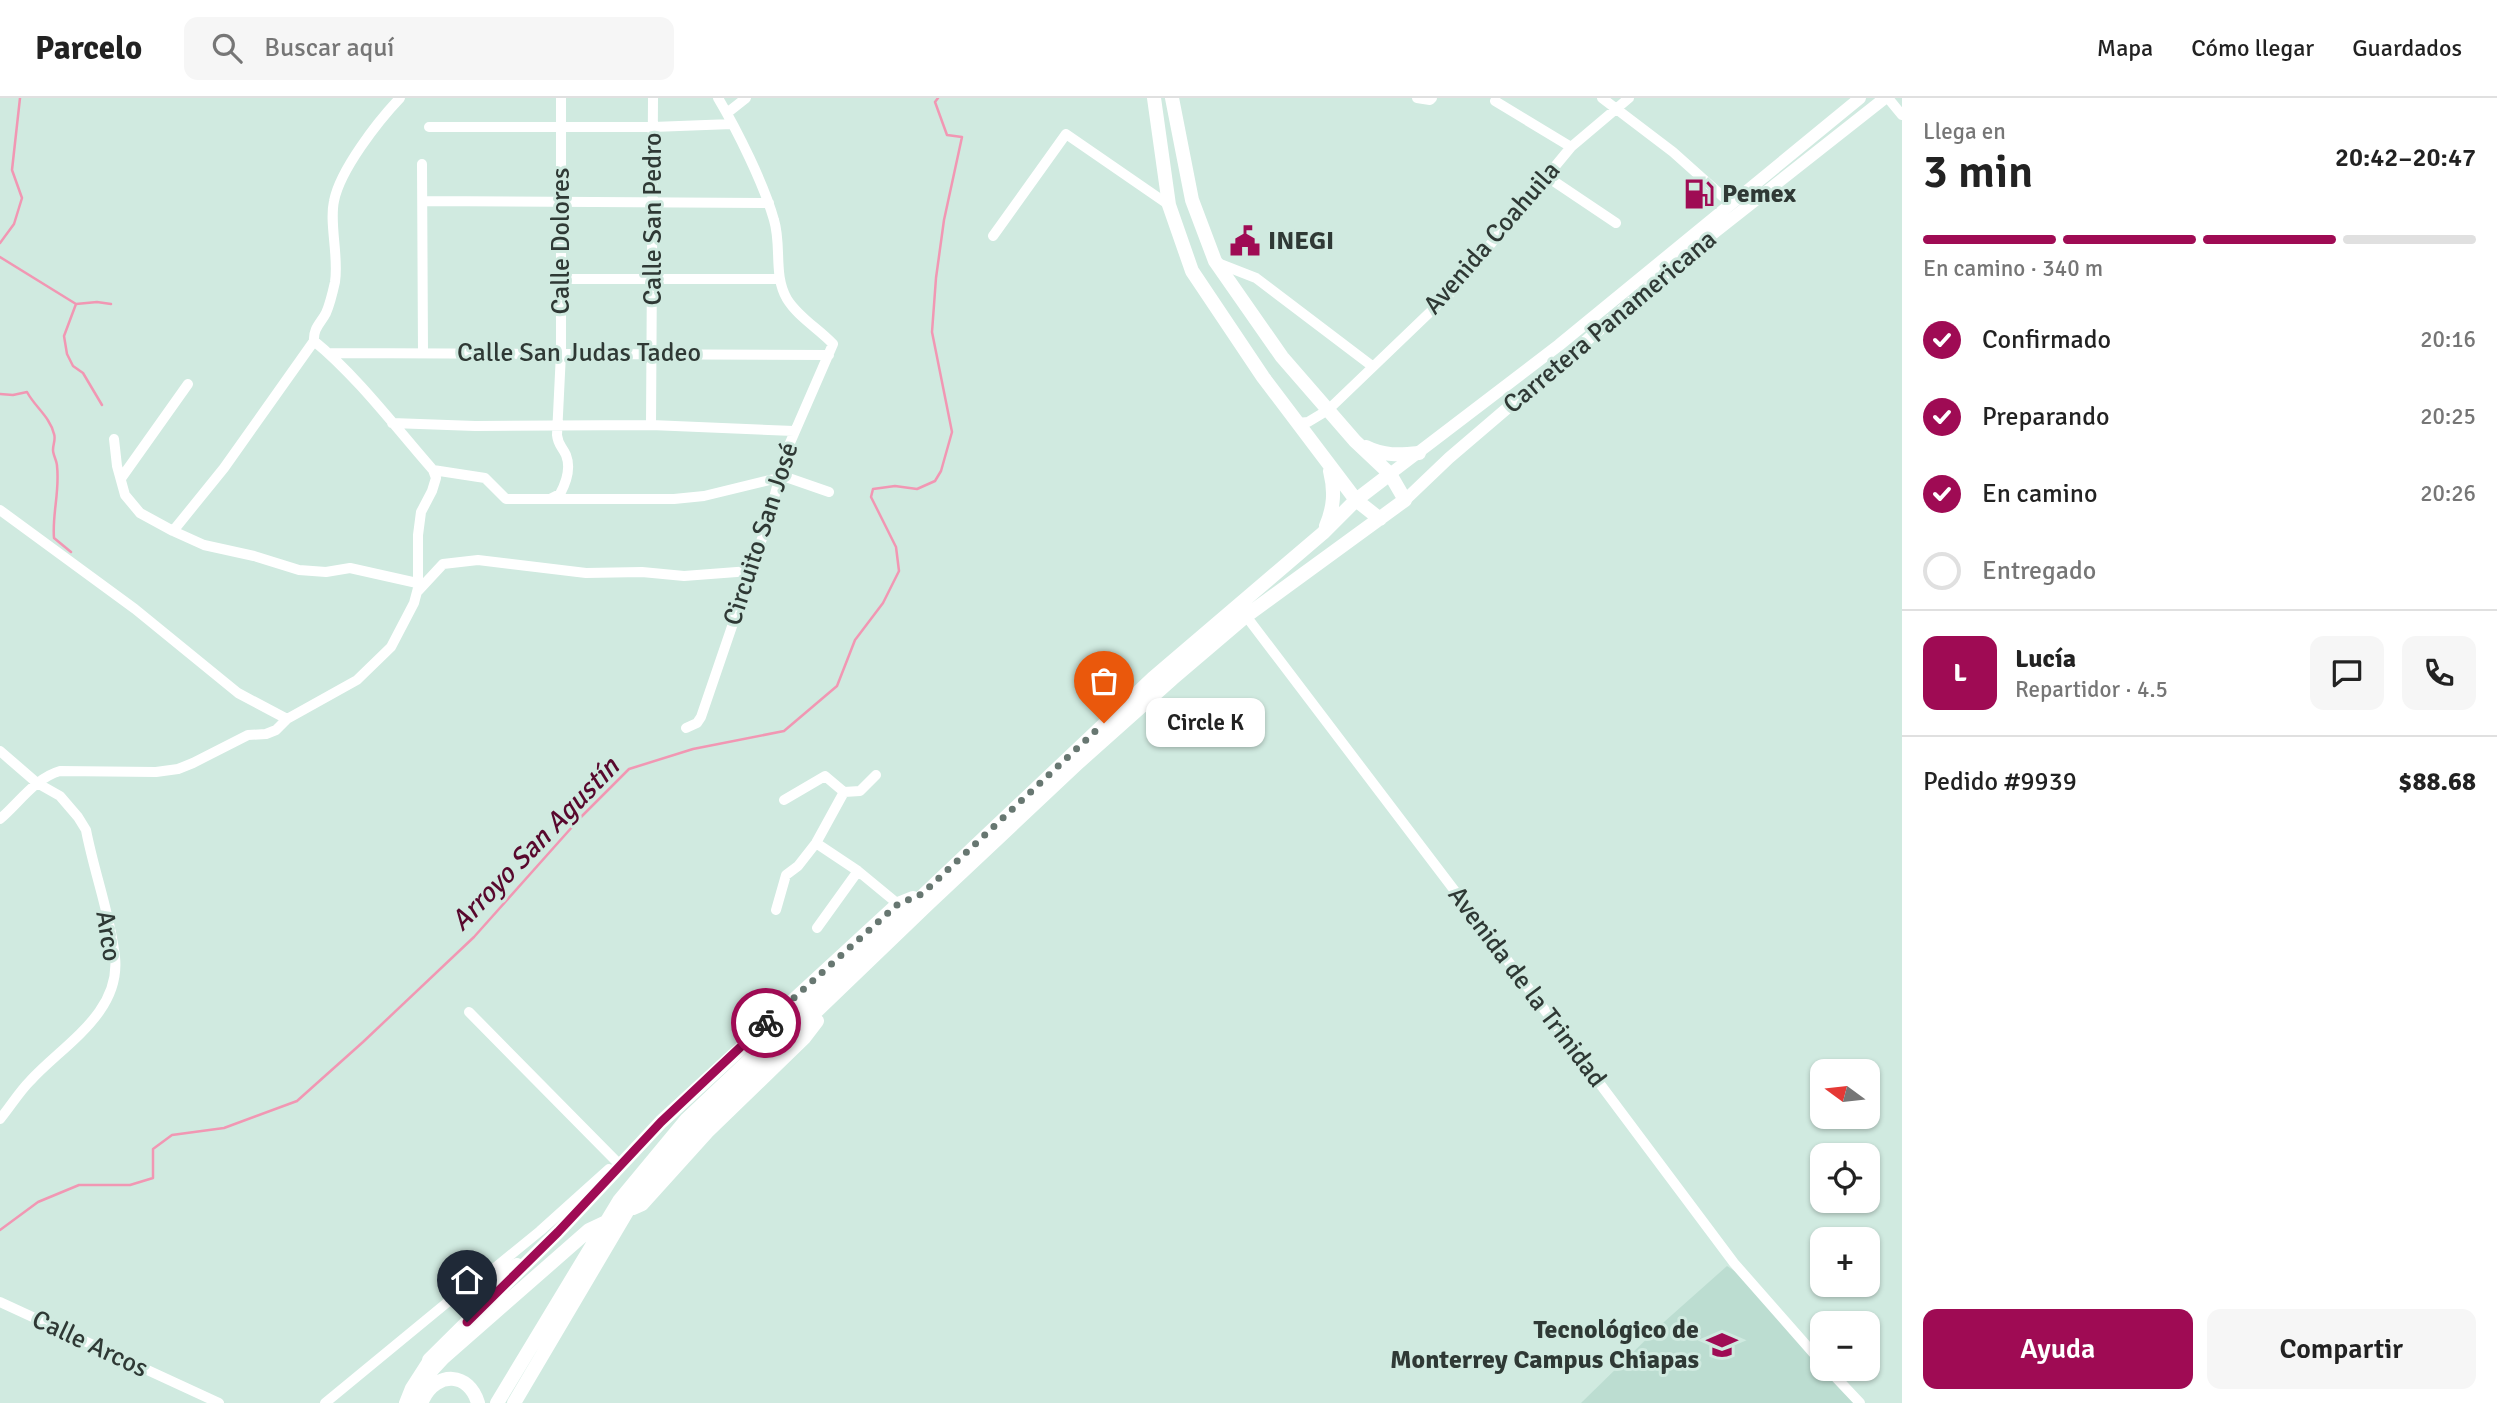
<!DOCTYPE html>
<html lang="es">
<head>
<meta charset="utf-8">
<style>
	body { margin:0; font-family:Signika,sans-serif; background:#f6f6f6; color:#222; height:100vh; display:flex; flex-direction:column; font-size:26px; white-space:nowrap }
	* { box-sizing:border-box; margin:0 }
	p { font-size:23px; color:#767676 }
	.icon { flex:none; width:38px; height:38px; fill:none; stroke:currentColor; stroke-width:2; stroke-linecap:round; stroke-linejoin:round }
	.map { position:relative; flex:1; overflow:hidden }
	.panel { display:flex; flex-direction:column; background:#fff; width:595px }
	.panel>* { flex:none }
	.needle { width:46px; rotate:285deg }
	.fabs { position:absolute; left:1810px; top:961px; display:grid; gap:14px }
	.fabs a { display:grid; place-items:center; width:70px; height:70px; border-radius:14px; background:#fff; box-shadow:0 2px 5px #0004; font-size:35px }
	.pin { position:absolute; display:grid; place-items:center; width:60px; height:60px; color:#fff; margin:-72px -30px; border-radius:50% 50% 50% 0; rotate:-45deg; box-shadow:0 0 7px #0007 }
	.pin .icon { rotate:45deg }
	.courier { position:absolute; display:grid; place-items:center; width:70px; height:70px; margin:-35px; border:5px solid #9f0b54; border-radius:50%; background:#fff; color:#222; box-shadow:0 2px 9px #0007 }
	.bubble { position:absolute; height:49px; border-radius:14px; background:#fff; box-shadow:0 2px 5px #0004; font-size:23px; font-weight:600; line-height:49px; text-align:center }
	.head em { font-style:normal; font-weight:600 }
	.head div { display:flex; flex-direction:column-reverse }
	.head { display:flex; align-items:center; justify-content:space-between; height:119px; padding:0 21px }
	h1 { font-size:46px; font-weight:600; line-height:52px }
	.bar { display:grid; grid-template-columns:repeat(4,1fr); gap:10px 7px; align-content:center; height:84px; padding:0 21px }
	.bar i { height:9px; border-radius:5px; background:#e0e0e0 }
	.bar .current { background:#9f0b54 }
	.bar p { grid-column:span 4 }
	.line { display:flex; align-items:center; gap:18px; padding:0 21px; border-top:2px solid #e0e0e0 }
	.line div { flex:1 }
	.round { display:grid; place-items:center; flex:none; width:74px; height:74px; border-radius:14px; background:#f6f6f6 }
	ol { padding:0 21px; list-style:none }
	li { display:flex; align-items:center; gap:21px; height:77px }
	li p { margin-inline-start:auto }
	li .icon { padding:7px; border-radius:50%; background:#9f0b54; color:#fff; stroke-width:4 }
	li:last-child { color:#767676 }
	li i { width:38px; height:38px; border:4px solid #e0e0e0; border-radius:50% }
	.cta { display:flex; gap:14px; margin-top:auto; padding:14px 21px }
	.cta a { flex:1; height:80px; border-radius:14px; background:#9f0b54; color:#fff; font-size:28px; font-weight:600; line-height:80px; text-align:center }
	.cta a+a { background:#f6f6f6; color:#222 }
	header { display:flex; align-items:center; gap:42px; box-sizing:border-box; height:98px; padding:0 35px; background:#fff; border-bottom:2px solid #e0e0e0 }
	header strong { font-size:33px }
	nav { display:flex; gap:38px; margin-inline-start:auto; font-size:24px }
	.search { width:490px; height:63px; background:#f6f6f6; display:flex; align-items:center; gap:18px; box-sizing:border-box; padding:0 24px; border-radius:14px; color:#767676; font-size:26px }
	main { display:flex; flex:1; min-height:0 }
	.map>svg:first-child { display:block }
	.built { fill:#bcddd1 }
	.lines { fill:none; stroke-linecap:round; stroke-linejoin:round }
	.stream { stroke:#f197b3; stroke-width:2.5 }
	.minor { stroke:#fff; stroke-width:10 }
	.major { stroke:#fff; stroke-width:12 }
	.highway { stroke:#fff; stroke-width:14 }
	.done { stroke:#677771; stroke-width:7; stroke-dasharray:0 12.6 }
	.route { stroke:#9f0b54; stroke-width:9 }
	.labels { text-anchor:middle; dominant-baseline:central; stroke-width:6; stroke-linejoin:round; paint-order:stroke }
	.poi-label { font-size:26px; font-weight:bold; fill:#2f3935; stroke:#d0eae0; text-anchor:start }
	.street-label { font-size:26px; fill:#2f3935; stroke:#d0eae0 }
	.water-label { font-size:28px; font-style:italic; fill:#58082d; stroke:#d0eae0 }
</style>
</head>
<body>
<header>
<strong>Parcelo</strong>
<div class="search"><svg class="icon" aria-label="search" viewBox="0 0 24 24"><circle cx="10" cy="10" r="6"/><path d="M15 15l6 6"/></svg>Buscar aquí</div>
<nav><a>Mapa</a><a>Cómo llegar</a><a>Guardados</a></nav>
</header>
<main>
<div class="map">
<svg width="1902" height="1305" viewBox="0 0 1902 1305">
	<rect width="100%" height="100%" fill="#d0eae0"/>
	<path class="built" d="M1727 1168 1748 1182 1854 1305H1581L1664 1224Z"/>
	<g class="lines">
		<path class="stream" d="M0 145 14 126 22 100 12 72 20 0
			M0 159 76 206 97 204 111 206
			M76 206 64 238 67 256 73 268 83 275 102 307
			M0 296 13 297 27 294C35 309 50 319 54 336 56 341 53 346 53 352 53 357 57 363 57 368 60 393 52 416 54 440L71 454
			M0 1132 38 1104 79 1087H130L153 1080V1051L172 1037 224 1030 297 1003 363 944 474 839 581 719 629 671 693 651 784 633 837 588 855 542 883 505 899 473 896 449 871 399 873 391 895 388 917 391 935 383 941 373 952 334 932 234 936 180 944 122 962 39 947 37 935 4 938 0"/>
		<path class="minor" d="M1417 0 1430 2 1432 0
			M1602 0 1673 54 1730 105
			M1888 0 1902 17
			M1495 3 1571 49
			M727 15 746 0
			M429 29H653L732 26
			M422 66 423 254
			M1546 78 1616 125
			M423 103 769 105
			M993 138 1066 36 1169 107
			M1215 164 1256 180 1372 268
			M560 181H779
			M329 255 829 257
			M392 325 475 328 651 327 794 333
			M1298 325 1308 324 1328 312 1451 194 1571 49 1629 0
			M651 327 653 0
			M114 341 117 368 125 397 140 415 173 433 204 447 254 458 299 472 326 474 350 470 417 485
			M433 372 485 380 506 401H674L704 398 778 380
			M780 377 829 394
			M122 379 188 286
			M550 401 560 396C566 385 571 370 566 357 562 348 558 347 557 337L561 255V0
			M0 412 135 511 238 595 287 621
			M173 433 224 370 314 243
			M417 494 443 466 478 462 586 475 642 474 684 478 750 473
			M1243 514 1502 855 1734 1165 1822 1265
			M686 630 697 625 701 619 768 423 786 354 833 246C819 231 798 219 787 201 773 177 782 148 774 122 764 86 737 32 718 0
			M0 653 37 685 60 698 78 719 86 732C94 774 110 816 115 859 121 915 63 947 30 983 19 994 10 1009 0 1021
			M784 702 825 678 844 694
			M0 721C19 705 35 680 60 673L156 674 178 671 193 665 248 637 266 636 276 632 287 621 357 582 391 549 414 505 418 490V437L421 414 432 393 436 380 433 372C397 331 356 277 314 243 313 230 321 225 326 215 330 206 333 193 335 184 339 158 329 126 334 103 340 72 378 23 400 0
			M816 745 858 773 898 806
			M776 812 786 777 798 768 816 745 844 694 860 693 876 677
			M817 830 858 773
			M469 914 617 1064
			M480 1182 540 1133 609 1071
			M0 1204 219 1305
			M1827 1270 1860 1305
			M325 1305 455 1198 463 1196"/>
		<path class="major" d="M1390 376 1559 247 1860 0
			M1405 402 1449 360 1696 149 1885 0
			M405 1305 411 1290 429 1262"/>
		<path class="highway" d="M1154 0 1169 107 1192 173 1263 279 1356 402 1380 421
			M1366 349C1383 358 1400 357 1419 355
			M1326 428C1334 409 1335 393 1330 373
			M633 1110 642 1106 707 1034 804 940 817 923
			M460 1199 517 1167
			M429 1262 558 1134 661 1024 898 806 913 800
			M423 1301C437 1273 469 1274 478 1305
			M412 1305 431 1273 443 1260 589 1132 606 1124
			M497 1305 619 1103 687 1021 1153 580 1323 435 1356 402 1390 376
			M514 1305 641 1090 698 1027 928 806 1079 664 1172 581 1246 518 1405 402 1390 376 1355 343 1282 259 1215 163 1192 102 1172 0"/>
	</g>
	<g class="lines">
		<path class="done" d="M766 925 898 806 922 796 1104 625"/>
		<path class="route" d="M467 1224 558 1134 661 1024 766 925"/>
	</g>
	<defs>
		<g id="fuel-bare" transform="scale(2.415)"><path d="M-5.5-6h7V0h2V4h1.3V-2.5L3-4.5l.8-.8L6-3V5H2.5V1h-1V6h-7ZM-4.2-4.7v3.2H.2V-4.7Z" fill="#9f0b54" stroke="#d0eae0" stroke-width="2.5" paint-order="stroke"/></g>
		<g id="civic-bare" transform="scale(2.415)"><path d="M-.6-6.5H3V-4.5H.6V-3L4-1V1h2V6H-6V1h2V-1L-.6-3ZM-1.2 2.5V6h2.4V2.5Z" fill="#9f0b54" stroke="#d0eae0" stroke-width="2.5" paint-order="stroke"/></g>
		<g id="school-bare" transform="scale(2.415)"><path d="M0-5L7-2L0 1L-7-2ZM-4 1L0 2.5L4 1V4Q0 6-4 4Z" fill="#9f0b54" stroke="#d0eae0" stroke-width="2.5" paint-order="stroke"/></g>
	</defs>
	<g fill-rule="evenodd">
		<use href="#fuel-bare" x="1699" y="96"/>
		<use href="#civic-bare" x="1245" y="143"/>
		<use href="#school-bare" x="1722" y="1247"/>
	</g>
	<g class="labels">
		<g class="poi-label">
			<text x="1722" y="96">Pemex</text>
			<text x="1268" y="143">INEGI</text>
			<text x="1699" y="1232" text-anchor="end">Tecnológico de<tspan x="1699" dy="30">Monterrey Campus Chiapas</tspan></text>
		</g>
		<g class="street-label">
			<text transform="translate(653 121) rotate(-90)">Calle San Pedro</text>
			<text transform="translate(1492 140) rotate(-49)">Avenida Coahuila</text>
			<text transform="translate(561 143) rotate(-90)">Calle Dolores</text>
			<text transform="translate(1610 224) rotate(-40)">Carretera Panamericana</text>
			<text x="579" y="255">Calle San Judas Tadeo</text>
			<text transform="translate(761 436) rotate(-72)">Circuito San José</text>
			<text transform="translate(108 838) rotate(81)">Arco</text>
			<text transform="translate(1527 889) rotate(53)">Avenida de la Trinidad</text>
			<text transform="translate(90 1246) rotate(25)">Calle Arcos</text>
		</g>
		<g class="water-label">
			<text transform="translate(535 746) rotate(-46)">Arroyo San Agustín</text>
		</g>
	</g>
</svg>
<div class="fabs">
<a><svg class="needle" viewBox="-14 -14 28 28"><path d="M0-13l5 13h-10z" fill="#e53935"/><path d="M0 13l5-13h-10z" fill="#767676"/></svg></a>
<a><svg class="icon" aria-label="locate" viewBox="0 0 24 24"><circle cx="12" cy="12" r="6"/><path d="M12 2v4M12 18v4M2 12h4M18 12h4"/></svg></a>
<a>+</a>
<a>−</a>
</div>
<div class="pin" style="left:1104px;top:625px;background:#ea580c"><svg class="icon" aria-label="bag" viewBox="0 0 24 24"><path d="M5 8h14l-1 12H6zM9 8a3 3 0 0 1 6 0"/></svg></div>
<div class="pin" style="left:467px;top:1224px;background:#1f2937"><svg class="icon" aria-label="home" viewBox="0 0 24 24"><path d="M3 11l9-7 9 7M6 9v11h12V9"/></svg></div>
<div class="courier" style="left:766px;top:925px"><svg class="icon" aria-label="bike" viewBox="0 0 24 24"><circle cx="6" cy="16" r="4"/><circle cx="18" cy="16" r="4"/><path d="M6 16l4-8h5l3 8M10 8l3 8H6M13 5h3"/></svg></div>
<div class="bubble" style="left:1146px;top:600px;width:119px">Circle K</div>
</div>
<section class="panel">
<div class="head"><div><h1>3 min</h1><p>Llega en</p></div><em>20:42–20:47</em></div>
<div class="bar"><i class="current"></i><i class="current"></i><i class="current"></i><i></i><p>En camino · 340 m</p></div>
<ol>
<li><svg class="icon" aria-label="check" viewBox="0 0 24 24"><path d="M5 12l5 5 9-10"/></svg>Confirmado<p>20:16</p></li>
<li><svg class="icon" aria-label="check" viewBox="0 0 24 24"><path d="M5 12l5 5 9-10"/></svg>Preparando<p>20:25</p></li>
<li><svg class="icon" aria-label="check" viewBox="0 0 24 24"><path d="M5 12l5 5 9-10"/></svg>En camino<p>20:26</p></li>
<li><i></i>Entregado</li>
</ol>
<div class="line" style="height:126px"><b class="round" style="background:#9f0b54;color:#fff">L</b><div><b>Lucía</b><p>Repartidor · 4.5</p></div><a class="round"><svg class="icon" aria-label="chat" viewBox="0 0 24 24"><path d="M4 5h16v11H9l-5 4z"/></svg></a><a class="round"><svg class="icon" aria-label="phone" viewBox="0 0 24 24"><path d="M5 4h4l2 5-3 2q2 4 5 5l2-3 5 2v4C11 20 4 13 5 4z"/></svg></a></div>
<div class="line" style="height:91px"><div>Pedido #9939</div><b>$88.68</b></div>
<div class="cta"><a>Ayuda</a><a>Compartir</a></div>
</section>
</main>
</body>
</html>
